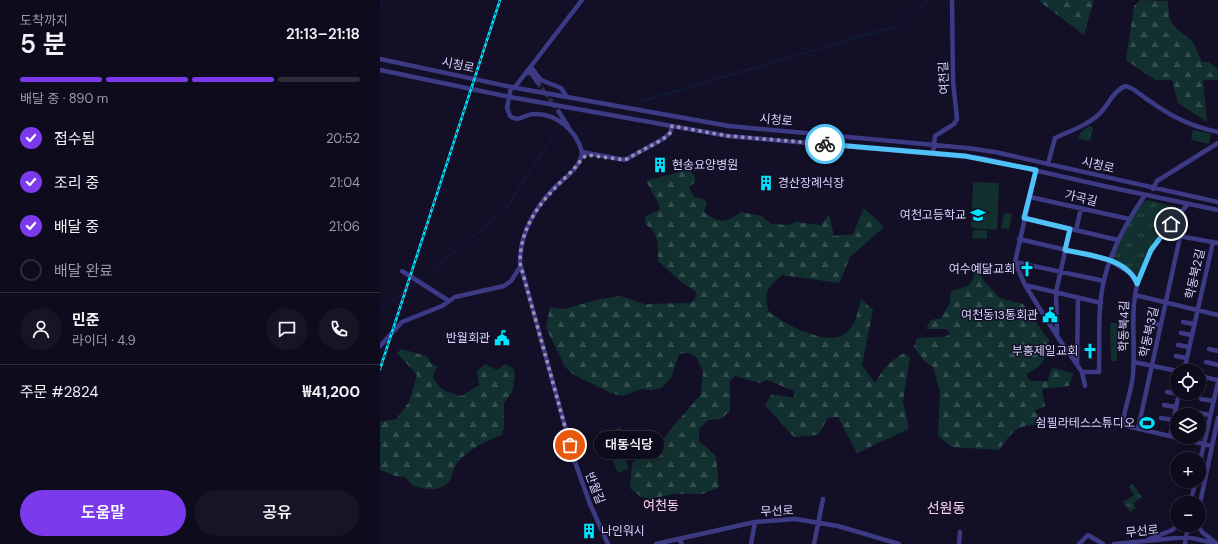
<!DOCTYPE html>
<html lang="ko">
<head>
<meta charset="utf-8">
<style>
	body { margin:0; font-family:"DM Sans","Noto Sans KR",sans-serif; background:#171425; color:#f1f3f6; height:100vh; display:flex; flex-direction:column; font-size:15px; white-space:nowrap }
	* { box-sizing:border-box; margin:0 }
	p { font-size:13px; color:#9b9ba3 }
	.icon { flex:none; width:22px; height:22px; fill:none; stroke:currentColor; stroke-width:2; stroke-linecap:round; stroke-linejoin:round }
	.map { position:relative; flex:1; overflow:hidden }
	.sheet { display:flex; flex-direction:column; background:#0e0b1c; width:380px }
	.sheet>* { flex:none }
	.tools { position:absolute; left:790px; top:364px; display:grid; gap:8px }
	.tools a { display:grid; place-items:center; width:36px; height:36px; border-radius:50%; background:#0e0b1c; box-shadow:0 2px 10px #0003,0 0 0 1px #2e2b3b; font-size:20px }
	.pin { position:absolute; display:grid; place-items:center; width:34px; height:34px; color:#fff; margin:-17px; border:2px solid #fff; border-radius:50%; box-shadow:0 1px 4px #0007 }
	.courier { position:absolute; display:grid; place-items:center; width:40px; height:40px; margin:-20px; border:3px solid #4fc3f7; border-radius:50%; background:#fff; color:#222; box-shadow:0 1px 5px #0007 }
	.bubble { position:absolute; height:28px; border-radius:14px; background:#0e0b1c; box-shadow:0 2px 10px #0003,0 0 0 1px #2e2b3b; font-size:13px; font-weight:600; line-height:28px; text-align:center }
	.summary em { font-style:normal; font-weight:600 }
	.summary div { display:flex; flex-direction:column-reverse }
	.summary { display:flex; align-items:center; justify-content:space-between; height:68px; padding:0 20px }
	h1 { font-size:26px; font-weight:600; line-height:30px }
	.bar { display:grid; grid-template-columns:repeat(4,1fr); gap:6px 4px; align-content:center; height:48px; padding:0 20px }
	.bar i { height:5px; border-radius:3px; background:#2e2b3b }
	.bar .active { background:#7c3aed }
	.bar p { grid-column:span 4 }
	.line { display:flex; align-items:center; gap:10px; padding:0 20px; border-top:1px solid #2e2b3b }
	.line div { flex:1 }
	.round { display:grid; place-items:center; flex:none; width:42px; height:42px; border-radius:21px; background:#171425 }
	ol { padding:0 20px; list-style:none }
	li { display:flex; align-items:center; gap:12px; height:44px }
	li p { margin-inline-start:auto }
	li .icon { padding:4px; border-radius:50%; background:#7c3aed; color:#fff; stroke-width:4 }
	li:last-child { color:#9b9ba3 }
	li i { width:22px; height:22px; border:2px solid #2e2b3b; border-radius:50% }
	.cta { display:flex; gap:8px; margin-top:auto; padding:8px 20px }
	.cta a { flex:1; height:46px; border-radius:24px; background:#7c3aed; color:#fff; font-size:16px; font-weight:600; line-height:46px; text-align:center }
	.cta a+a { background:#171425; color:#f1f3f6 }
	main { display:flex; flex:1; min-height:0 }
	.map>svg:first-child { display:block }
	.grass { fill:#12302f }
	.forest { fill:url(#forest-firs) }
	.park { fill:url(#park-tufts) }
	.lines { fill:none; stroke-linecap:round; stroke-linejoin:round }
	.stream { stroke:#0c2248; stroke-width:1 }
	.minor-tunnel { stroke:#312d47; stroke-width:4.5; stroke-dasharray:4.5 2; stroke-linecap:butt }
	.minor { stroke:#3d3a85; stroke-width:4.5 }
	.rail-casing { stroke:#00e5ff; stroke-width:2.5 }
	.rail { stroke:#130f26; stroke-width:1; stroke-dasharray:3; stroke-linecap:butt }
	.done { stroke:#948fb3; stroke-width:4; stroke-dasharray:0 7.2 }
	.route { stroke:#4fc3f7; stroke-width:5 }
	.labels { text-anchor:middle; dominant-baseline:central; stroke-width:3; stroke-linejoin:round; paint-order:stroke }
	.street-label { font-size:12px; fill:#d9d4ff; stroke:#130f26 }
	.poi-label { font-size:12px; fill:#d9d4ff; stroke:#130f26; text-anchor:end }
	.neighbourhood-label { font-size:13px; fill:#ffd6f0; stroke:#130f26 }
	.quarter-label { font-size:14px; fill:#ffd6f0; stroke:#130f26 }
</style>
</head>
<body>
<main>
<section class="sheet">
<div class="summary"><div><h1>5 분</h1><p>도착까지</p></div><em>21:13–21:18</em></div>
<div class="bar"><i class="active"></i><i class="active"></i><i class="active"></i><i></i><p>배달 중 · 890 m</p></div>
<ol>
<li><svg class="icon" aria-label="check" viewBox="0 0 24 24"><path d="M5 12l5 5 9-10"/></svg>접수됨<p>20:52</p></li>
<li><svg class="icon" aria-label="check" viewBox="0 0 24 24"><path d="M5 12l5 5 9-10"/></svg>조리 중<p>21:04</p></li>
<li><svg class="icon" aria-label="check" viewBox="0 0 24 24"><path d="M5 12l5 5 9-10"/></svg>배달 중<p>21:06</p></li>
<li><i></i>배달 완료</li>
</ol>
<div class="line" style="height:72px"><a class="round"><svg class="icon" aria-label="person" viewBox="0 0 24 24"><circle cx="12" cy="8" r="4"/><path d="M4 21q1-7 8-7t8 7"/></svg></a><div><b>민준</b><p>라이더 · 4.9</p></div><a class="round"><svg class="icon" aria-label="chat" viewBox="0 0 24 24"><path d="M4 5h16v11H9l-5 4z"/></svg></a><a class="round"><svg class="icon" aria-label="phone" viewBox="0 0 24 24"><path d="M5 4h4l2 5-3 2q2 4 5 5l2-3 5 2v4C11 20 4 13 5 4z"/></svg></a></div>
<div class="line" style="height:52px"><div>주문 #2824</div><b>₩41,200</b></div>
<div class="cta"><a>도움말</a><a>공유</a></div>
</section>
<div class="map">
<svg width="838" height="544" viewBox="0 0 838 544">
	<defs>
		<pattern id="forest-firs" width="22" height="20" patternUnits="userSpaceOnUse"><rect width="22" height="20" fill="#12302f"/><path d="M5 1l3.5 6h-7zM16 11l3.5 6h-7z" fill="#344d4e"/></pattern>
		<pattern id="park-tufts" width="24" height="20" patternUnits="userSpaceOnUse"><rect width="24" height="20" fill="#12302f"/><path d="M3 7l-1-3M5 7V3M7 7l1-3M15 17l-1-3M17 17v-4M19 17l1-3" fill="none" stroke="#344d4e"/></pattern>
	</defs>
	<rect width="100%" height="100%" fill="#130f26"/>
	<path class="grass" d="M813 130 831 134 829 144 811 140Z
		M593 182 619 183 617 230 591 228Z
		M624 213 632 214 629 229 621 228Z
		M593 230H607V239L592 238Z
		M730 323H737V361H731Z
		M239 427 253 443 244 450 231 434Z
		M240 449 249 468 238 473 230 454Z"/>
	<path class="forest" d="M660 0H714L704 35 659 1Z
		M760 0 788 1 789 18 794 26 813 42 822 62H829L838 69V80H823L827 122 798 103 792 80H775L746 60 754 6Z
		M306 170 310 171 315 176V182L309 187 314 197 324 199 327 204 324 212C339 224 346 223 361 212L382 216 391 224 409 225 416 222 441 225 449 214 454 236 473 234 484 208 504 227 470 257 459 283 402 275C387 288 383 292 389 312 405 324 448 348 466 333 476 325 478 310 481 299L493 310 482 365 495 383C502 370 510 361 524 353L530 357 523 401 529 429 477 453 458 417 448 418 438 435 414 437 385 405 392 394 414 398V391L387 380 380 383 355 376 350 381V411L341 419 328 420 319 429V441L336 456 339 487 323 494H294L269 499 261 497 250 488 252 463 257 458 275 451 286 435 321 394 323 371 316 357 307 353 299 354 291 378 281 388 271 390 261 389 243 396 231 393 194 375 185 367 166 328 170 307 184 309 220 299 241 296 264 304 310 303 315 299 316 292 300 281 278 261C278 252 279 241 274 232 271 225 265 229 265 217L279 210V204L266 181Z
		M596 267 604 281 620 298 643 304 669 340C667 359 663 366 646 374L650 381H668L672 368 693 373 689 386 662 389 665 406 654 411 661 417 656 425C635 425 631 434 619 450L572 447 558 436 560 392 553 367 544 361 534 347 537 338 564 337 570 334 567 329H546L551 320 561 318 570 303 571 291 588 286 593 279Z
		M21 349 47 356 50 362 57 367 53 376C58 390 69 393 82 396L99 385 97 371 105 364 117 370 125 364 134 369 135 376 132 392 124 403V428L122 435C104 442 90 448 77 463 73 468 73 474 70 480 62 493 44 489 33 486L25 477 15 476 0 470V422L16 419 29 402 37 375 17 353Z"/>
	<path class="park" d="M709 126 713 127 710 141 698 139 700 133Z
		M767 200 800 208V209L784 229 757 280 732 259C737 247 755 204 767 200Z
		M753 484 762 497 753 503 756 508 750 512 743 502 754 495 749 487Z"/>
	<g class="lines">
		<path class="stream" d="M0 4 1 0
			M259 102 516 26 548 0
			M40 280 126 209 176 131
			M0 311 36 283"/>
		<path class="minor-tunnel" d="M158 83 179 112"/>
		<path class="minor" d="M0 59 131 87 349 126 587 148 615 152 838 202
			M151 67 161 80 181 88 187 97
			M0 70 130 97 348 136 601 158 724 186 838 210
			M147 71 152 74 158 83
			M131 87 127 108 130 116C138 123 145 114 154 114 176 113 197 131 202 152 201 168 184 178 174 188 154 209 140 233 140 263L194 459 210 504 228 544
			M135 87 202 0
			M179 112 189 128
			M202 152 245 160 283 139 290 133 292 126
			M553 153 555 136 574 124 577 119 573 81 572 0
			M668 164 675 138C690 131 711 124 722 111 729 103 735 89 746 86L753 89C781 110 803 125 838 132
			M656 170 635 262 645 285 677 336 702 372H719C720 342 717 310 724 280 731 249 747 221 765 195
			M773 189 777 181 838 143
			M650 197 749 219
			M808 204C782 233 757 263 754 304 752 327 755 351 753 374 752 390 745 406 743 422L747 426 832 446
			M644 218 738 240
			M696 230 701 208
			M782 233 838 243
			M639 239 729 260 752 274 757 284
			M635 262 724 281
			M22 271 69 301
			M645 285 721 303
			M755 295 838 315
			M803 322 814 324
			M768 328 769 322 781 325
			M801 333 811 335
			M677 335 676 292 690 229
			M798 345 809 347
			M0 346 22 322 62 306 75 297 124 286 131 281 140 267
			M829 349 838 351
			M796 356 806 358
			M754 362 797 371
			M826 362 838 365
			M697 364 698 298
			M804 371 833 242
			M702 372 705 386
			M819 376 838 380
			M787 392 799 394
			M821 399 834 401
			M784 405 796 407
			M819 413 830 415
			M781 418 794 420
			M819 426 828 428
			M758 429 800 237
			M790 436 799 393
			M819 466 838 382
			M810 503 816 481
			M819 508 838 418
			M818 525 822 532 836 543
			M299 539 302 544
			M769 539 790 531 800 525
			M276 544 375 522 415 519 458 526 519 544
			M371 544 375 522
			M434 544 443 499
			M579 544 580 532
			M699 544 708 535 723 544
			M734 544 807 537 838 544
			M805 544 808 525"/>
		<g class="rail-casing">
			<path id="rail" d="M0 369 120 0"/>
		</g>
		<use href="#rail" class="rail"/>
	</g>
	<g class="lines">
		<path class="done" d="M190 445 140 263C140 224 163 199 190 173 196 167 200 160 207 155L245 160 283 139 290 133 292 126 348 136 445 144"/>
		<path class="route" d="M445 144 585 156 656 170 644 218 690 229 685 250C708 255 748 258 757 284L771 250 791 224"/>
	</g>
	<defs>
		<g id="building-bare" transform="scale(1.2)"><path d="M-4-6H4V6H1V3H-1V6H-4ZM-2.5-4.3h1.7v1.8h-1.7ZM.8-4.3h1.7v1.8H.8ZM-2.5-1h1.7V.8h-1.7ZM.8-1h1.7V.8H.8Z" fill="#00e5ff" stroke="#130f26" stroke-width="2.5" paint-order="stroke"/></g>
		<g id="school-bare" transform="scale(1.2)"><path d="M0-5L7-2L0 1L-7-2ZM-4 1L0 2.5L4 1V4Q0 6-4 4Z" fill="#00e5ff" stroke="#130f26" stroke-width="2.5" paint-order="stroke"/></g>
		<g id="church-bare" transform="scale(1.2)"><path d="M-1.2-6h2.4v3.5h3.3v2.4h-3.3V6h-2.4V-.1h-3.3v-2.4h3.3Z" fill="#00e5ff" stroke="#130f26" stroke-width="2.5" paint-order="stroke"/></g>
		<g id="civic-bare" transform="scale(1.2)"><path d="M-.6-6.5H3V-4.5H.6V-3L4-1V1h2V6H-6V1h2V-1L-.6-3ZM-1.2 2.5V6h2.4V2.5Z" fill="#00e5ff" stroke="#130f26" stroke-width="2.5" paint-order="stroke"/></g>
		<g id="stadium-bare" transform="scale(1.2)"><path d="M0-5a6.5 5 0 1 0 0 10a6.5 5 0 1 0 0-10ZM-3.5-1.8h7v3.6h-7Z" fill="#00e5ff" stroke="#130f26" stroke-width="2.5" paint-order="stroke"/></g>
	</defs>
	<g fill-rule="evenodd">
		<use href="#building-bare" x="280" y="165"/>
		<use href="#building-bare" x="386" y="183"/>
		<use href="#school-bare" x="598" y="215"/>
		<use href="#church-bare" x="647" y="269"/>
		<use href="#civic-bare" x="670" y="315"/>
		<use href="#civic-bare" x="122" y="338"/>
		<use href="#church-bare" x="710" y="351"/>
		<use href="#stadium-bare" x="767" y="423"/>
		<use href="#building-bare" x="209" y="531"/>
	</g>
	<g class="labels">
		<g class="street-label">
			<text transform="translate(78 65) rotate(12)">시청로</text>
			<text transform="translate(564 78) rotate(-93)">여천길</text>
			<text transform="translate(396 120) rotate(5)">시청로</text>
			<text transform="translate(718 165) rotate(13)">시청로</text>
			<text transform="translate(701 198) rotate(13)">가곡길</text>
			<text transform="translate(815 274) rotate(-77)">학동북2길</text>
			<text transform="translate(744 326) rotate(-89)">학동북4길</text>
			<text transform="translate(769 332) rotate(-78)">학동북3길</text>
			<text transform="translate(215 488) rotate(69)">반월길</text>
			<text transform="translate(397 511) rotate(-3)">무선로</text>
			<text transform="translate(762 531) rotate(-6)">무선로</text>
		</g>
		<g class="poi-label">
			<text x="292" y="165" text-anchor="start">현송요양병원</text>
			<text x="398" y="183" text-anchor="start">경산장례식장</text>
			<text x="586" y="215">여천고등학교</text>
			<text x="635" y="269">여수예닮교회</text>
			<text x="658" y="315">여천동13통회관</text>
			<text x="110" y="338">반월회관</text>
			<text x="698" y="351">부흥제일교회</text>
			<text x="755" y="423">쉼필라테스스튜디오</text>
			<text x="221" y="531" text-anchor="start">나인워시</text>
		</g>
		<g class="neighbourhood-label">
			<text x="281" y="505">여천동</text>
		</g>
		<g class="quarter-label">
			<text x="566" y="508">선원동</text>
		</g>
	</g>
</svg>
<div class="tools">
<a><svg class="icon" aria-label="locate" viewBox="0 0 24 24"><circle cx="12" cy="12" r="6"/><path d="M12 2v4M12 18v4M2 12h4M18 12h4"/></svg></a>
<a><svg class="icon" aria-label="layers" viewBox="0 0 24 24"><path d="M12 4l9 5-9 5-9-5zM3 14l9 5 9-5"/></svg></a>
<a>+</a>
<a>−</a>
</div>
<div class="pin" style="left:190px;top:445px;background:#ea580c"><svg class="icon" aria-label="bag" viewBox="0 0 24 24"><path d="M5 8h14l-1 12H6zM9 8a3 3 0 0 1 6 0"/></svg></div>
<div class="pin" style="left:791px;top:224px;background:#1f2937"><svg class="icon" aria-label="home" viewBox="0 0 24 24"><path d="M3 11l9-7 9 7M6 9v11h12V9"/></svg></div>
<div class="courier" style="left:445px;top:144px"><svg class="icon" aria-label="bike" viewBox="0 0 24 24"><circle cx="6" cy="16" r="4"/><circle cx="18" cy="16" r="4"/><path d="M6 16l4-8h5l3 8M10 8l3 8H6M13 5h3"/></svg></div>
<div class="bubble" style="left:214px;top:431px;width:70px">대동식당</div>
</div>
</main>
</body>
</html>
